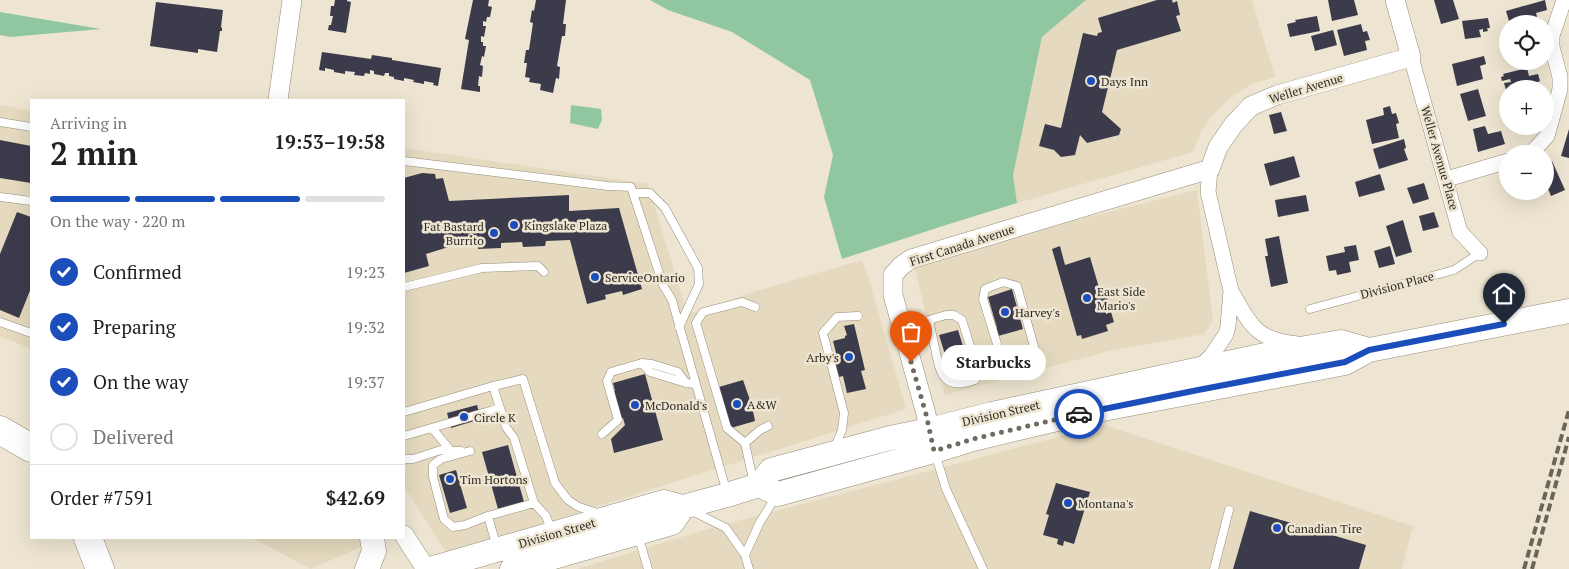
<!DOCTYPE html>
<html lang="en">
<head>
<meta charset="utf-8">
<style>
	body { margin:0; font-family:"PT Serif",serif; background:#f2f2f2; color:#222; height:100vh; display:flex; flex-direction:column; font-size:19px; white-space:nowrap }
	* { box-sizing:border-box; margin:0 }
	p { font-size:16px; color:#767676 }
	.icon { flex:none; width:28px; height:28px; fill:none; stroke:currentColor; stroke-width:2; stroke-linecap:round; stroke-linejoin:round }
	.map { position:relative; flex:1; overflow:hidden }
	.side { position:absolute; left:30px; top:99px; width:375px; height:440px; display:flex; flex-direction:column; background:#fff; border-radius:0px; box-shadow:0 5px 20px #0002 }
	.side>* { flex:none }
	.controls { position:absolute; left:1499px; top:15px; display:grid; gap:10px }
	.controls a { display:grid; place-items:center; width:55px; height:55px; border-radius:50%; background:#fff; box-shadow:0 5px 20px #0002; font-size:25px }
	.pin { position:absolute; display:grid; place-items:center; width:42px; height:42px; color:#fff; margin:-51px -21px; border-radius:50% 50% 50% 0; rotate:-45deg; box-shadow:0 0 5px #0007 }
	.pin .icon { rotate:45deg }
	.courier { position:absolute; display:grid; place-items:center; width:50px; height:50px; margin:-25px; border:4px solid #1c4ebb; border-radius:50%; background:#fff; color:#222; box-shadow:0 1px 6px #0007 }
	.bubble { position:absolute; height:35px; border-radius:18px; background:#fff; box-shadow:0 5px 20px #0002; font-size:16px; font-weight:700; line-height:35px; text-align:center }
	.overview em { font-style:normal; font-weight:700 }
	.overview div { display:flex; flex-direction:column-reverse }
	.overview { display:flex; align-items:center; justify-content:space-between; height:85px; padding:0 20px }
	h1 { font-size:32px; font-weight:700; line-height:38px }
	.bar { display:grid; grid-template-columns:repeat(4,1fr); gap:8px 5px; align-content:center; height:60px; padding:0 20px }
	.bar i { height:6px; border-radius:4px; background:#e0e0e0 }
	.bar .selected { background:#1c4ebb }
	.bar p { grid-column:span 4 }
	.line { display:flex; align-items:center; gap:12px; padding:0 20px; border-top:1px solid #e0e0e0 }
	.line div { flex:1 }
	ol { padding:0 20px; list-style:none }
	li { display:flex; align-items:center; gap:15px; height:55px }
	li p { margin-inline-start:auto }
	li .icon { padding:5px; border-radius:50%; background:#1c4ebb; color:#fff; stroke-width:4 }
	li:last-child { color:#767676 }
	li i { width:28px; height:28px; border:2px solid #e0e0e0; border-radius:50% }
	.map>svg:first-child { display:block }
	.built { fill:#e5dabf }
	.green { fill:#90c7a1 }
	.building { fill:#3c3b4c }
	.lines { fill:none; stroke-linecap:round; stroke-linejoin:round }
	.service-casing { stroke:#958d7a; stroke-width:9 }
	.minor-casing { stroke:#958d7a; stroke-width:16 }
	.tertiary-casing { stroke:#958d7a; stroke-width:20 }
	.primary-casing { stroke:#958d7a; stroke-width:25 }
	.motorway-casing { stroke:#958d7a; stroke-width:29 }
	.service { stroke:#fff; stroke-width:8 }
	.minor { stroke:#fff; stroke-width:15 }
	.tertiary { stroke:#fff; stroke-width:19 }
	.primary { stroke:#fff; stroke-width:24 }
	.motorway { stroke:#fff; stroke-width:28 }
	.rail { stroke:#6a655a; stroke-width:4; stroke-dasharray:8 4; stroke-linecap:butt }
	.done { stroke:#706b60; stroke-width:5; stroke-dasharray:0 9 }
	.route { stroke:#1c4ebb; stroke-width:6 }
	.poi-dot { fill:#1c4ebb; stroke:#ede5d1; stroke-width:2 }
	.labels { text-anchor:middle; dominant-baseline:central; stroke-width:5; stroke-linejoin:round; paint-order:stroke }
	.poi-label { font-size:12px; fill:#2d2a23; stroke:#ede5d1; text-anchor:start }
	.street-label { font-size:12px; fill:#2d2a23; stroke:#ede5d1 }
</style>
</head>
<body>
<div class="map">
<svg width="1569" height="569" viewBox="0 0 1569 569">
	<rect width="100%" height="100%" fill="#ede5d1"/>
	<path class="built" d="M1086 0H1252L1275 77 1252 84 1230 98 1212 116 1201 132 1193 152 1017 203 1013 175 1042 37Z
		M0 105 31 111V349L0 336Z
		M404 148 648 184 687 313 712 310 743 295 862 260 870 283 906 409 447 554 404 486Z
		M1197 190 1213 321 1204 334 1109 351 945 395 913 261Z
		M1104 425 1413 526 1402 569H577L711 528Z
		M252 538H361L363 546 311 569Z"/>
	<path class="green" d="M650 0H1086L1042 37 1013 175 1017 203 946 225 842 259 824 197 833 155 810 80 732 32 668 10Z
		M0 12 101 29 10 37 0 35Z
		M571 105 601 109 602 120 598 129 570 123Z"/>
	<path class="building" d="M335 0H347V1L351 2 346 33 328 30 329 25H331L333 16H330L331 6H334Z
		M473 0H489L488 6 492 7 490 17H487L486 22 483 21V26H486L484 37 481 36V42H483V46H486L484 57 482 56 480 65 483 66 482 77 479 76 478 86H480V92L461 89 469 40 465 39Z
		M536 0H566L563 24H566L565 36H562L557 66 560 67 559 79 556 78 553 93 540 90 541 84 529 82 530 78 525 77 527 63H524L526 50H529L533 23 530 22 532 10 534 11Z
		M1157 0H1172L1173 3 1177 1 1180 15 1176 16 1181 31 1117 50 1102 112 1121 129 1119 135 1087 143 1080 135 1075 155 1061 157 1054 150 1039 146 1045 124 1061 128 1083 33 1097 36 1098 33 1102 32 1098 18Z
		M1328 0H1354L1358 15 1332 21Z
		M1434 0H1453L1459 19 1441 24Z
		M1545 0 1547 10 1536 13 1539 24H1527L1525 17 1509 21 1506 11Z
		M156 2 223 10 221 27 222 28V31H220L217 52 198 49V53L150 46Z
		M1317 16 1320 31 1290 37 1287 24 1296 22 1295 20Z
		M1488 18 1490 28H1487L1488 31 1483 32V29L1479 30 1481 37 1465 39 1462 21Z
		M1361 24 1363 32 1367 31 1370 40 1365 41 1367 50 1344 56 1337 30Z
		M1333 30 1337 45 1315 51 1311 36Z
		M322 52 371 59 372 55 392 58V60L441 68 438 86 433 85 434 83 424 81V84L413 82 414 80 404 78V81L394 79V77L389 76V73H385L384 76 374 74V71L370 70V74L365 73 364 76 354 75 355 72 345 71V74L334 72V70L325 68V71L319 70Z
		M1484 56 1486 64 1480 66 1483 79 1457 86 1452 64Z
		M1527 68 1529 76 1538 74 1540 81 1535 83 1536 89H1532L1531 84 1508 89 1507 93 1504 83 1511 82 1510 79 1502 81 1501 77 1504 76 1503 74Z
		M1478 89 1486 116 1468 121 1460 94Z
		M1390 106 1392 114 1396 113 1399 123 1396 124 1399 138 1372 144 1366 120 1384 115 1383 108Z
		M1281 112 1287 131 1274 134 1269 115Z
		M1485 126 1488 134 1501 131 1505 144 1478 152 1473 129Z
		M1569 129V158L1561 156Z
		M1404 139 1406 148 1404 149 1408 160 1379 169 1373 149Z
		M0 140 31 146V183L0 178Z
		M1294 156 1300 177 1270 186 1264 164Z
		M1552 161 1565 190 1551 196 1547 186 1545 187V165Z
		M422 173 435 174 436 179 443 178 449 201 569 195V211L619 208 642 289 623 295 622 291 605 295 606 299 587 304 570 240 546 241 545 246 523 247 522 242 501 243V248L478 249V244L455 245 426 254 429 266 404 273V178Z
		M1380 174 1385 190 1359 197 1355 182Z
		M1424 183 1429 199 1413 204 1407 188Z
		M1306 195 1309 211 1278 217 1275 200Z
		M17 212 31 217V288L19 318 0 310V254Z
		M1434 212 1439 227 1423 231 1419 216Z
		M1403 220 1412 252 1396 257 1386 226Z
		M1279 236 1288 283 1271 287 1265 256H1268L1265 239Z
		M1356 245 1359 260 1349 262 1351 272 1337 275 1336 270 1329 271 1326 256 1345 252 1344 247Z
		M1060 246 1065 265 1090 257 1100 291 1105 290 1109 304 1104 306 1106 314 1111 312 1114 322 1106 325 1108 331 1082 339 1081 335 1077 336 1052 249Z
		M1390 246 1395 264 1379 268 1374 251Z
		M1012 289 1023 329 998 336 995 328H997L988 297Z
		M854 324 865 370 861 371 866 389 847 393 843 376 839 377 835 362 838 361 833 341 845 338V336L847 335 844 326Z
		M958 330 967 359 948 364 939 335Z
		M645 374 663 440 614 453 611 439 625 425 623 418 619 419 612 392 615 391 613 383Z
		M743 380 752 406 755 421 731 428 719 387Z
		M477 405 481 419 451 428 447 413Z
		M508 445 524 502 498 509 482 452Z
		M456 470 467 508 450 513 439 475Z
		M1056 483 1090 492 1074 544 1064 541 1063 546 1057 544 1058 539 1043 535 1049 515 1046 514Z
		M1250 511 1366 545 1359 569H1233Z"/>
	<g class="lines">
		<g class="service-casing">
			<path id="service" d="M0 122 31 127
				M404 161 608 186 631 187 663 285 672 300 727 493
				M633 193H650L665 208 698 268 699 284 679 327
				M0 197 31 201
				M404 287 482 268 538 266 544 272
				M1310 309 1454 270 1480 253
				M946 315H954L962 320 977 368 978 374 975 380C944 391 940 375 935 348 933 339 931 330 929 320Z
				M0 322 31 333
				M1002 360 983 299 985 289 1003 282 1017 286 1035 350
				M642 363 652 364 678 372 686 383
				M493 386 506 427 514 438 534 503
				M404 412 493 386 523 379 555 483 568 500 579 507 600 514
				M432 428 451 451
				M602 434 618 420 607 381 611 372 642 363 650 372 686 383 695 384
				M404 436 500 408
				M745 443 727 428 696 323 703 312 742 302 755 307
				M834 449 842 430 844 413 823 333 837 317 858 316
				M470 451 441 459 433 465V477L444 519 453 527 465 525 488 516
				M935 453 946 489 983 569
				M404 459H413L441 450 461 451
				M754 484 745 443 760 430 768 426
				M690 510 726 528 745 555 749 569
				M638 535 648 569
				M497 548 488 516 534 503 546 516 552 532
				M745 555 760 522 777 495
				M1214 569 1229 510"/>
		</g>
		<g class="minor-casing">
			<path id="minor" d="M1411 57 1460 232 1480 253
				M1529 154 1536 148 1547 136 1560 89V77L1552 47V36L1564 0
				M1447 179 1508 161
				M1231 291C1251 325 1255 340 1298 344
				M1199 368 1212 355 1226 334 1228 326 1231 291 1208 192 1210 169"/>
		</g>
		<g class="tertiary-casing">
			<path id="tertiary" d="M278 100 292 0
				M932 444 926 414 893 295V275L901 266 911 259 1210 169 1218 147 1234 124 1251 106 1277 95 1411 57 1395 0
				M404 535 426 569"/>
		</g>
		<g class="primary-casing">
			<path id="primary" d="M759 485 778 494 934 451 973 439 1082 413 1345 363 1369 350 1569 311
				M367 569 374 551 372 538
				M430 569 664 502 683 507 727 495 759 485 771 470 890 438 929 430 992 414 1265 355 1341 342 1369 350
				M512 569 672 523 683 507"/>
		</g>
		<g class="motorway-casing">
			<path id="motorway" d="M0 430 31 448
				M88 538 100 569"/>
		</g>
		<use href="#service" class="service"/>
		<use href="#minor" class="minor"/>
		<use href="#tertiary" class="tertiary"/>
		<use href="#primary" class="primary"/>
		<use href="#motorway" class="motorway"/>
		<path class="rail" d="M1524 569 1569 410
			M1532 569 1569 437"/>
	</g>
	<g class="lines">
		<path class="done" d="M911 362 926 414 934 451 973 439 1079 414"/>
		<path class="route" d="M1079 414 1198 390 1345 362 1369 350 1504 324"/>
	</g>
	<g class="poi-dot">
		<circle cx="1091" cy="81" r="5"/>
		<circle cx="514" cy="225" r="5"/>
		<circle cx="494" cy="233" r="5"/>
		<circle cx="595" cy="277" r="5"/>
		<circle cx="1087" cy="298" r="5"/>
		<circle cx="1005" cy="312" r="5"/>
		<circle cx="849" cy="357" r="5"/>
		<circle cx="737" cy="404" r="5"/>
		<circle cx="635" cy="405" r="5"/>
		<circle cx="464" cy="417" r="5"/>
		<circle cx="450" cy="479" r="5"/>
		<circle cx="1068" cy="503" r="5"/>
		<circle cx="1277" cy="528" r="5"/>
	</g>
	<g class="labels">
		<g class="poi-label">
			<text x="1101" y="81">Days Inn</text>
			<text x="524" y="225">Kingslake Plaza</text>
			<text x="484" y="226" text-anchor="end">Fat Bastard<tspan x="484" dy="14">Burrito</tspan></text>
			<text x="605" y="277">ServiceOntario</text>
			<text x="1097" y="291">East Side<tspan x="1097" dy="14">Mario's</tspan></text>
			<text x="1015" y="312">Harvey's</text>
			<text x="839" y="357" text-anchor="end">Arby's</text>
			<text x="747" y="404">A&amp;W</text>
			<text x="645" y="405">McDonald's</text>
			<text x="474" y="417">Circle K</text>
			<text x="460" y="479">Tim Hortons</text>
			<text x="1078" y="503">Montana's</text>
			<text x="1287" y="528">Canadian Tire</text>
		</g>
		<g class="street-label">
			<text transform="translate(1306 88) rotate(-17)">Weller Avenue</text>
			<text transform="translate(1440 158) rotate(74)">Weller Avenue Place</text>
			<text transform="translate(962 245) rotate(-18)">First Canada Avenue</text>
			<text transform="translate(1397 285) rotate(-15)">Division Place</text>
			<text transform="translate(1001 413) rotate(-13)">Division Street</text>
			<text transform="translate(557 533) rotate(-16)">Division Street</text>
		</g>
	</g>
</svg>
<div class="controls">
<a><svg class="icon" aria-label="locate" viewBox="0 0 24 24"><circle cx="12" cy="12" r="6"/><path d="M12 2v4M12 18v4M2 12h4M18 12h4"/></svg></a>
<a>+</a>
<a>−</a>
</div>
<div class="pin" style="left:911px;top:362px;background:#ea580c"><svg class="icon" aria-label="bag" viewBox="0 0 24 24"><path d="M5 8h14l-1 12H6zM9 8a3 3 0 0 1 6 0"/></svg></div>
<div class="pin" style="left:1504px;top:324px;background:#1f2937"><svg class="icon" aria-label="home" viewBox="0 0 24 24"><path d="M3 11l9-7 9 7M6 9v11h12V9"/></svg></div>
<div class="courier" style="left:1079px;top:414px"><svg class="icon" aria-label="car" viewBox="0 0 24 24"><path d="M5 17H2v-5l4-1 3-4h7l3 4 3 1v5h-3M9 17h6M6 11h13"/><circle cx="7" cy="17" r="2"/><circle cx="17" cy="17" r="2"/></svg></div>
<div class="bubble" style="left:941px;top:345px;width:105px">Starbucks</div>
<section class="side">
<div class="overview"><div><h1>2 min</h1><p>Arriving in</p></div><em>19:53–19:58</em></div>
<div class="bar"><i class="selected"></i><i class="selected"></i><i class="selected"></i><i></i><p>On the way · 220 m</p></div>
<ol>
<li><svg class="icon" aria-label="check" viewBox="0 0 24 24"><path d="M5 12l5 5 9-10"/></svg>Confirmed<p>19:23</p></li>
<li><svg class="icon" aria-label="check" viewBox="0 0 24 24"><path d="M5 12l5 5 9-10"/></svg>Preparing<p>19:32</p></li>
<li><svg class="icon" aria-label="check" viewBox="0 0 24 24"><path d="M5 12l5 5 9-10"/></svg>On the way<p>19:37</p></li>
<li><i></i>Delivered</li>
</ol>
<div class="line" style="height:65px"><div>Order #7591</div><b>$42.69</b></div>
</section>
</div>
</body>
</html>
